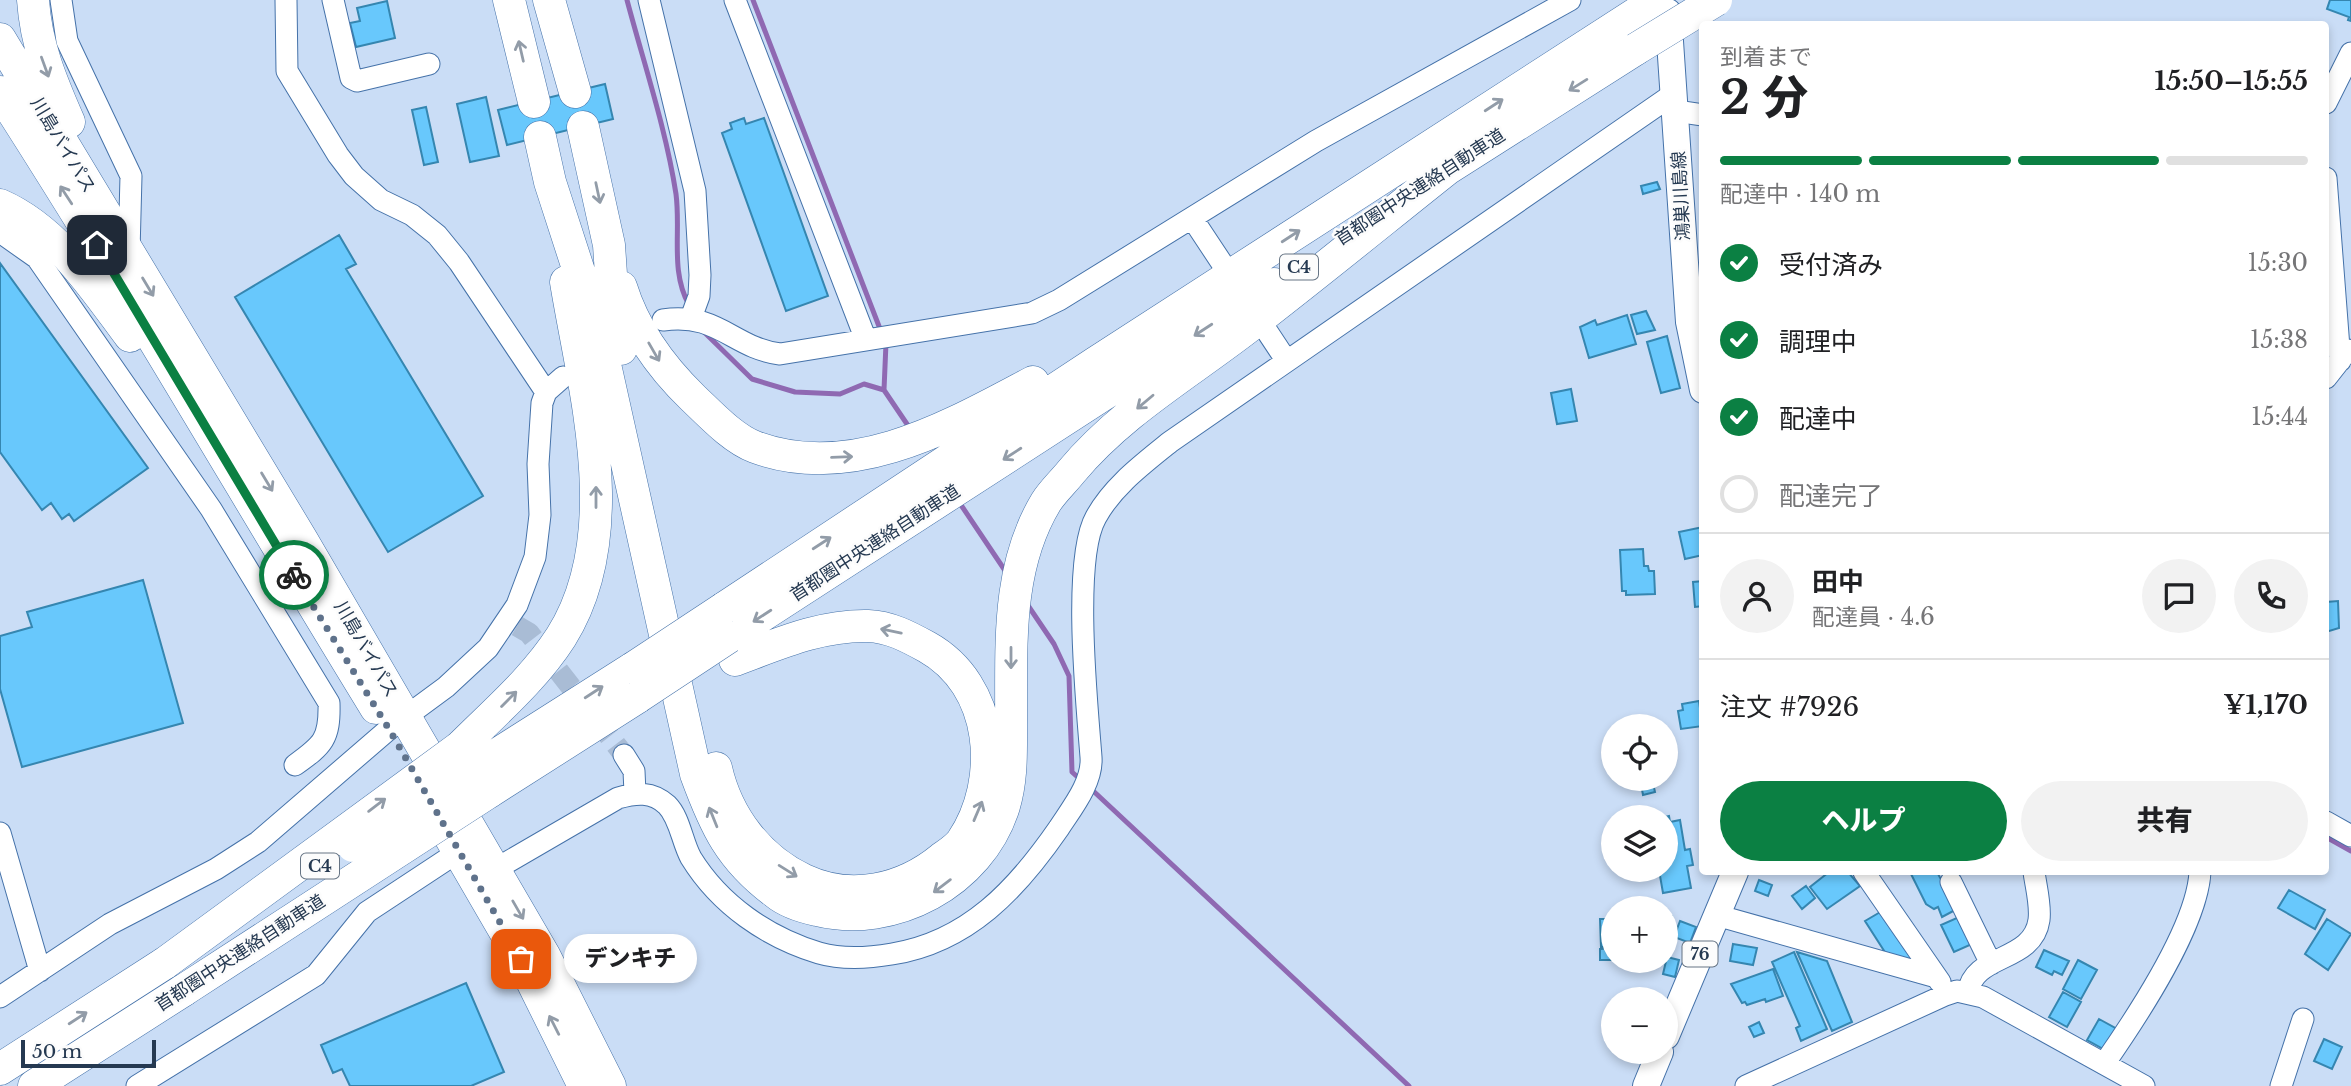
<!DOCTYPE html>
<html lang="ja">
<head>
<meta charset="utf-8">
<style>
	body { margin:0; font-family:"Libre Baskerville","Noto Sans JP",serif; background:#f2f2f2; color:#202124; height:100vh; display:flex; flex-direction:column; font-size:26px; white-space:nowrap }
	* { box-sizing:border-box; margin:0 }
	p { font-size:23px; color:#757577 }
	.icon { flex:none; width:38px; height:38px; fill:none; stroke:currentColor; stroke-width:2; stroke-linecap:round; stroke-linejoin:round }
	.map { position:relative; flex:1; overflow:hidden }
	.drawer { position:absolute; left:1699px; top:21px; width:630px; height:854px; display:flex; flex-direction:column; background:#fff; border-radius:7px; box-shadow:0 4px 10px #0003 }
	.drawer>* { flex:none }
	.tools { position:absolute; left:1601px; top:714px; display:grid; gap:14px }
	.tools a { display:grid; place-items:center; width:77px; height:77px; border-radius:50%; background:#fff; box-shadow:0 4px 10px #0003; font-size:35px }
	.scale { position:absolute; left:21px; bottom:18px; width:135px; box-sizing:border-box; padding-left:7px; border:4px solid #253951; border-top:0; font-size:19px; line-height:24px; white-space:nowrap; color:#253951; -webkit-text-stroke:5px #fcfcfc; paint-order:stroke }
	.pin { position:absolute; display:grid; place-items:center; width:60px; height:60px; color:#fff; margin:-30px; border-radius:14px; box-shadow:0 4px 10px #0006 }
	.courier { position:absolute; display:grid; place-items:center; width:70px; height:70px; margin:-35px; border:5px solid #0b8043; border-radius:50%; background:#fff; color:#222; box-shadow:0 2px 9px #0007 }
	.bubble { position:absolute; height:49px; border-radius:24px; background:#fff; box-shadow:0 4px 10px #0003; font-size:23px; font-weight:800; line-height:49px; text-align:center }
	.head em { font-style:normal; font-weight:800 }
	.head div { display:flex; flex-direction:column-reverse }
	.head { display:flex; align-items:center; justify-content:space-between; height:119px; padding:0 21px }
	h1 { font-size:46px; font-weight:800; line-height:52px }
	.bar { display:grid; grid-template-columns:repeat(4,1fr); gap:10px 7px; align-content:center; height:84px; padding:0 21px }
	.bar i { height:9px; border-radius:5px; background:#e0e0e0 }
	.bar .current { background:#0b8043 }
	.bar p { grid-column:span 4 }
	.line { display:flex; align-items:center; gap:18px; padding:0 21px; border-top:2px solid #e0e0e0 }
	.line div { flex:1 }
	.round { display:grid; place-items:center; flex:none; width:74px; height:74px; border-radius:37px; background:#f2f2f2 }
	ol { padding:0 21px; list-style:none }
	li { display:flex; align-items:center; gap:21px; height:77px }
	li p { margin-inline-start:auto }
	li .icon { padding:7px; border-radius:50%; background:#0b8043; color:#fff; stroke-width:4 }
	li:last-child { color:#757577 }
	li i { width:38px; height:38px; border:4px solid #e0e0e0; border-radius:50% }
	.cta { display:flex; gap:14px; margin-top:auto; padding:14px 21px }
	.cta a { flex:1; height:80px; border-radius:42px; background:#0b8043; color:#fff; font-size:28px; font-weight:800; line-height:80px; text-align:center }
	.cta a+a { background:#f2f2f2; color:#202124 }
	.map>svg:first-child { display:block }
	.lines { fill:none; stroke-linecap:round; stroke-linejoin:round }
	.stream { stroke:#8f69b2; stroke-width:5 }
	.building { fill:#68c8fc; stroke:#3586b0; stroke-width:2 }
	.minor-tunnel { stroke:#a9bcd5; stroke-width:21; stroke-dasharray:21 10; stroke-linecap:butt }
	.minor-casing { stroke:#4572a9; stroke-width:23 }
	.major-casing { stroke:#4572a9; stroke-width:28 }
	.highway-casing { stroke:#4572a9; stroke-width:33 }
	.minor { stroke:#fff; stroke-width:21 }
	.major { stroke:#fff; stroke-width:26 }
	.highway { stroke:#fff; stroke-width:32 }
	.highway-bridge-casing { stroke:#4572a9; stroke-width:33; stroke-linecap:butt }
	.highway-bridge { stroke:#fff; stroke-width:32 }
	.oneway { stroke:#929ca8 }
	.done { stroke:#5f728b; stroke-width:7; stroke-dasharray:0 12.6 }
	.route { stroke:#0b8043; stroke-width:9 }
	.labels { text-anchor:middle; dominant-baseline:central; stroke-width:5; stroke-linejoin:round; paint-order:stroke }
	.shield { fill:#fcfcfc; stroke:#667484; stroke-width:2 }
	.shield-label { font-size:16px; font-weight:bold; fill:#253951 }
	.street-label { font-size:18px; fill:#253951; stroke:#fcfcfc }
</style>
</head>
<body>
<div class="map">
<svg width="2351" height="1086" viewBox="0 0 2351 1086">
	<rect width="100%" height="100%" fill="#caddf6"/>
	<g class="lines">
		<path class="stream" d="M627 0C644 64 666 129 676 194 681 232 670 271 689 305
			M753 0 882 334
			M704 332 752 379 795 392 840 394 864 384 884 390
			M886 343 884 390 911 430
			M959 502 1008 575
			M1027 604 1054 644 1069 676 1072 772 1082 781
			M1089 787 1409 1086
			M2326 837 2351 851"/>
	</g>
	<path class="building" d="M2330 0H2351V21L2348 20 2349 17 2327 9Z
		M387 1 395 38 356 47 350 23 360 21 357 8Z
		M605 84 613 119 507 145 498 110Z
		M486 97 499 156 470 162 457 104Z
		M426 107 438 162 424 165 412 110Z
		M744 118 746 124 764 118 828 296 786 311 722 133 732 129 730 123Z
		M1657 182 1660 189 1643 194 1641 186Z
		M339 235 356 264 346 269 483 496 388 552 235 297Z
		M0 263 148 468 74 521 69 514 62 519 51 503 42 510 0 452Z
		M1646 311 1655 330 1637 334 1631 315Z
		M1627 315 1636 344 1589 358 1580 327 1595 320 1597 325Z
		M1667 336 1680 388 1661 393 1647 342Z
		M1571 389 1577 421 1557 424 1551 393Z
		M1703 527V555L1685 559 1679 532Z
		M1643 549 1644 566H1648L1649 571H1654L1655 594 1626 595V591H1622L1620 550Z
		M143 580 183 723 22 767 0 689V636L32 627 27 612Z
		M1703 581V606L1695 607 1693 582Z
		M2338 601 2339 628 2326 632V602Z
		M1699 701 1700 708 1703 707V726L1681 729 1678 711 1683 710 1682 704Z
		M1640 779H1657L1658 782 1653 783 1655 792 1643 795Z
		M1669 816 1670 822 1680 820 1685 850 1690 849 1693 865 1687 866 1691 888 1663 893 1659 870H1666L1665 817Z
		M1829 872H1848L1860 886 1827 909 1810 887Z
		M1910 872H1937L1957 909 1942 917 1938 907 1934 909 1926 904Z
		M1759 880 1772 885 1768 896 1755 891Z
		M1806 886 1815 898 1802 909 1792 896Z
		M2289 890 2325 910 2315 929 2278 908Z
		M1882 911 1914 961 1890 960 1865 921Z
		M1666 916H1672L1673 946H1666Z
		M1959 917 1972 944 1954 952 1941 925Z
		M1600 919H1614V946L1601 947Z
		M2327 919 2351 934 2328 970 2305 954Z
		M1680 921 1696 927 1690 943 1674 937Z
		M1733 944 1757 948 1753 965 1730 961Z
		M1614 948V960H1600V949Z
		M2044 950 2069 961 2062 975 2054 971 2052 975 2036 967Z
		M1794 952 1827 1029 1801 1041 1796 1028 1800 1026 1772 962Z
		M1797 952 1827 961 1852 1022 1832 1031Z
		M1667 957 1679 960 1675 977 1663 974Z
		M2078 960 2097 970 2081 999 2063 989Z
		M1773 969 1783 996 1766 1002 1765 999 1747 1005 1745 1002 1742 1003 1731 984Z
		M466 983 504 1072 471 1086H350L342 1069 333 1073 321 1045Z
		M2063 992 2081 1002 2067 1027 2049 1017Z
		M2099 1019 2117 1029 2105 1050 2087 1040Z
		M1759 1022 1764 1033 1754 1037 1749 1027Z
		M2324 1039 2342 1047 2332 1069 2314 1061Z"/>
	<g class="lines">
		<path class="minor-tunnel" d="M517 626 529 633 624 755"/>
		<g class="minor-casing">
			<path id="minor" d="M61 0 67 41 131 176 129 252
				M286 0 287 71 338 155 354 176 381 200 412 215 437 235 459 262 546 392
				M333 0 351 78 357 81 429 64
				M649 0 695 191 700 275 699 296 691 318
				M735 0 866 340
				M2326 103 2351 53
				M1676 111 1703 115
				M2326 178 2340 361
				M1192 218 1286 360
				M0 232 37 258 211 509 329 703C330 739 323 745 295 765
				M663 320C718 312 733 348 780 354L1032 313 1059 300 1316 141 1570 0
				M2326 378 2348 350
				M624 755 634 771 635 793
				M2326 822 2351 836
				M0 833 40 971
				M494 870 618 798C636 793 652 791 667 805 680 818 682 842 691 858 720 905 767 937 819 953 843 960 869 958 892 954 968 942 1017 889 1059 828 1072 808 1093 782 1091 757 1087 705 1072 559 1096 517 1113 486 1143 464 1170 442L1675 93
				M1864 872 1940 982
				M1951 882 1991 964
				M1716 915 1936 977
				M1968 993C1973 953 2033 963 2039 920 2041 905 2036 887 2034 872
				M0 997 110 924 216 869 258 842 389 729 446 687 488 648 517 605 535 557 540 515 538 464 542 403 546 392 563 377
				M2104 1064C2136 1018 2197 927 2200 872
				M137 1086 316 975 367 912 458 852
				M1746 1086 1945 995 1957 991 1983 997 2144 1086
				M2281 1086 2303 1019"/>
		</g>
		<g class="major-casing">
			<path id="major" d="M1668 12 1689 322 1703 390
				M1666 1036 1735 872
				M1646 1086 1660 1052"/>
		</g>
		<g class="highway-casing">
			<path id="highway" d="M33 0C36 45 51 81 69 122
				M509 0 534 102
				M549 0 575 92
				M0 39 302 540 544 955 610 1086
				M0 92C130 294 250 503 376 708
				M583 127 609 245 614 318 621 349
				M540 137 550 182 596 324 696 774C715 826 730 859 776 893 787 902 803 907 817 910 893 929 980 883 1004 806 1012 779 1011 753 1011 725 1012 649 1005 570 1046 502 1053 491 1063 482 1071 472 1120 413 1186 375 1247 328 1316 275 1383 220 1451 166
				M1433 178 1636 49
				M0 205C57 230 94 288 130 336
				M621 287C634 329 661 367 693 398 710 414 733 439 755 447 852 483 950 426 1033 382
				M724 608 1095 363 1657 0
				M729 637 1274 284
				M460 747C495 712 534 679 561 637 626 534 584 392 566 282
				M716 768C727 817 759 859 804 880 851 902 903 890 942 858 949 853 957 848 962 841 1003 780 995 685 927 647 907 636 890 627 868 626 820 625 778 644 735 660
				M474 769 633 668
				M489 792 638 697
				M428 799 521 959 584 1086
				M0 1069 165 963
				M34 1086 184 990"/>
		</g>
		<use href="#minor" class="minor"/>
		<use href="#major" class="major"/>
		<use href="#highway" class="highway"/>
		<g class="highway-bridge-casing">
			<path id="highway-bridge" d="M1636 49 1716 0
				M633 668 724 608
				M638 697 729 637
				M353 846 474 769
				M165 963 460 747
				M184 990 489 792"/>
		</g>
		<use href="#highway-bridge" class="highway-bridge"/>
	</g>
	<defs><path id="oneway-shaft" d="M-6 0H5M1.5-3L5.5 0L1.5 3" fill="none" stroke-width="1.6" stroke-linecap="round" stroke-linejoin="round" transform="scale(1.75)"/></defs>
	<g class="oneway">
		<use href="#oneway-shaft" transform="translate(521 51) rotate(-103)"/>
		<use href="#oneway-shaft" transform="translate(45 67) rotate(70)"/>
		<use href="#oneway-shaft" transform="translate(1578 85) rotate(148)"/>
		<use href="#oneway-shaft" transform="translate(1494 105) rotate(-33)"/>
		<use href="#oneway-shaft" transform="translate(598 193) rotate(78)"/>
		<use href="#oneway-shaft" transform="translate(66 195) rotate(-123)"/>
		<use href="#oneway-shaft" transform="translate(1291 236) rotate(-33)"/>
		<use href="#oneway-shaft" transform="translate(148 287) rotate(59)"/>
		<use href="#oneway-shaft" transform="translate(1203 330) rotate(147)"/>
		<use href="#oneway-shaft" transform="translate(654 352) rotate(60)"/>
		<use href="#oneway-shaft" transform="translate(1145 402) rotate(140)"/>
		<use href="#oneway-shaft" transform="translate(1012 454) rotate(147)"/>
		<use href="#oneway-shaft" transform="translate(842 457) rotate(-2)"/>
		<use href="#oneway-shaft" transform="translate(267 482) rotate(59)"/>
		<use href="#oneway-shaft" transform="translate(596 497) rotate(-90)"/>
		<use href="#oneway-shaft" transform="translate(822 543) rotate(-33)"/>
		<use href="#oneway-shaft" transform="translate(762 616) rotate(147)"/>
		<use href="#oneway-shaft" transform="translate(891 631) rotate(-168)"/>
		<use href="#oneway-shaft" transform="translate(1011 658) rotate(90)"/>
		<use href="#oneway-shaft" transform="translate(594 692) rotate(-33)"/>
		<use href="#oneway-shaft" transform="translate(509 699) rotate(-45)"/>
		<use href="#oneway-shaft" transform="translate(377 805) rotate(-37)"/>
		<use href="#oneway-shaft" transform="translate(978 811) rotate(-67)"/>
		<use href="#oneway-shaft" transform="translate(713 817) rotate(-112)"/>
		<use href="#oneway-shaft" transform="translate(788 871) rotate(32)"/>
		<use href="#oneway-shaft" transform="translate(942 886) rotate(143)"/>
		<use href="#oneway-shaft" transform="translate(518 910) rotate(60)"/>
		<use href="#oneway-shaft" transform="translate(78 1018) rotate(-33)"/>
		<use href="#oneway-shaft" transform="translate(554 1025) rotate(-117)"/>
	</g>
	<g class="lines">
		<path class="done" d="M294 575 389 729 521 959"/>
		<path class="route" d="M97 245 294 575"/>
	</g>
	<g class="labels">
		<g class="shield">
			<rect x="1280" y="254.5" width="38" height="25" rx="5"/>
			<rect x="301" y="853.5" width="38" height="25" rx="5"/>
			<rect x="1682.5" y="941.5" width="35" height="25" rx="5"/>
		</g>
		<g class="shield-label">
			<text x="1299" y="267">C4</text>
			<text x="320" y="866">C4</text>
			<text x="1700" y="954">76</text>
		</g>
		<g class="street-label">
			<text transform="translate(63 145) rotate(59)">川島バイパス</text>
			<text transform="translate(1420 187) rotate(-33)">首都圏中央連絡自動車道</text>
			<text transform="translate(1681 196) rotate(-93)">鴻巣川島線</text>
			<text transform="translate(875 543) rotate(-33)">首都圏中央連絡自動車道</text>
			<text transform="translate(366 649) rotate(60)">川島バイパス</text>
			<text transform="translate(240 953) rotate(-33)">首都圏中央連絡自動車道</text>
		</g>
	</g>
</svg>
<div class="tools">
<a><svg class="icon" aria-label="locate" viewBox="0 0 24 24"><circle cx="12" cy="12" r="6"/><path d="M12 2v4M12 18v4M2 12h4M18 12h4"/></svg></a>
<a><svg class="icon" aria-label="layers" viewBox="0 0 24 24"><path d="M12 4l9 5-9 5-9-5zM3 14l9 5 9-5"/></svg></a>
<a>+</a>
<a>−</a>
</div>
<div class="scale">50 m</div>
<div class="pin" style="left:521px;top:959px;background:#ea580c"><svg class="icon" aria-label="bag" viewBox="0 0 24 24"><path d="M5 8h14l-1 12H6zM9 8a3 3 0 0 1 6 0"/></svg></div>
<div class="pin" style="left:97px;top:245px;background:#1f2937"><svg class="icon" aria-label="home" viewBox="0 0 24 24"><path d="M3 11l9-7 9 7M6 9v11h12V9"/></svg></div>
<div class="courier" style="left:294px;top:575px"><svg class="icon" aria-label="bike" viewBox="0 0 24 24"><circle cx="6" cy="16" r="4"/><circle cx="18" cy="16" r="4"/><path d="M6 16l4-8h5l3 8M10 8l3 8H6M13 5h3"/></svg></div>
<div class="bubble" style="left:564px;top:934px;width:133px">デンキチ</div>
<section class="drawer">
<div class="head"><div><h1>2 分</h1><p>到着まで</p></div><em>15:50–15:55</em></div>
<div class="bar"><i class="current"></i><i class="current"></i><i class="current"></i><i></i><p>配達中 · 140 m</p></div>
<ol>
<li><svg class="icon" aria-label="check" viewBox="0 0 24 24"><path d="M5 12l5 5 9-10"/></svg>受付済み<p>15:30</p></li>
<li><svg class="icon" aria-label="check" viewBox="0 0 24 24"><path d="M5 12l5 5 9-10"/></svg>調理中<p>15:38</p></li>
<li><svg class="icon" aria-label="check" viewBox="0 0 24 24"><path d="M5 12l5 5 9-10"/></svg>配達中<p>15:44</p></li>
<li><i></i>配達完了</li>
</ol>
<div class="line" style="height:126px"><a class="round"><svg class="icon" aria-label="person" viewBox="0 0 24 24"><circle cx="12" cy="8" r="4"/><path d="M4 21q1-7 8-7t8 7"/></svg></a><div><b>田中</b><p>配達員 · 4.6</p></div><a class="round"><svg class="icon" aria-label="chat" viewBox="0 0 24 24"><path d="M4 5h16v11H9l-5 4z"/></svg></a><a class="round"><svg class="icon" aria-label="phone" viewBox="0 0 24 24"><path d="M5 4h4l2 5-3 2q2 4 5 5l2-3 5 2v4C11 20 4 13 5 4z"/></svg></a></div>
<div class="line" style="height:91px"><div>注文 #7926</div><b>¥1,170</b></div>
<div class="cta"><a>ヘルプ</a><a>共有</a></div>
</section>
</div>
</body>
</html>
